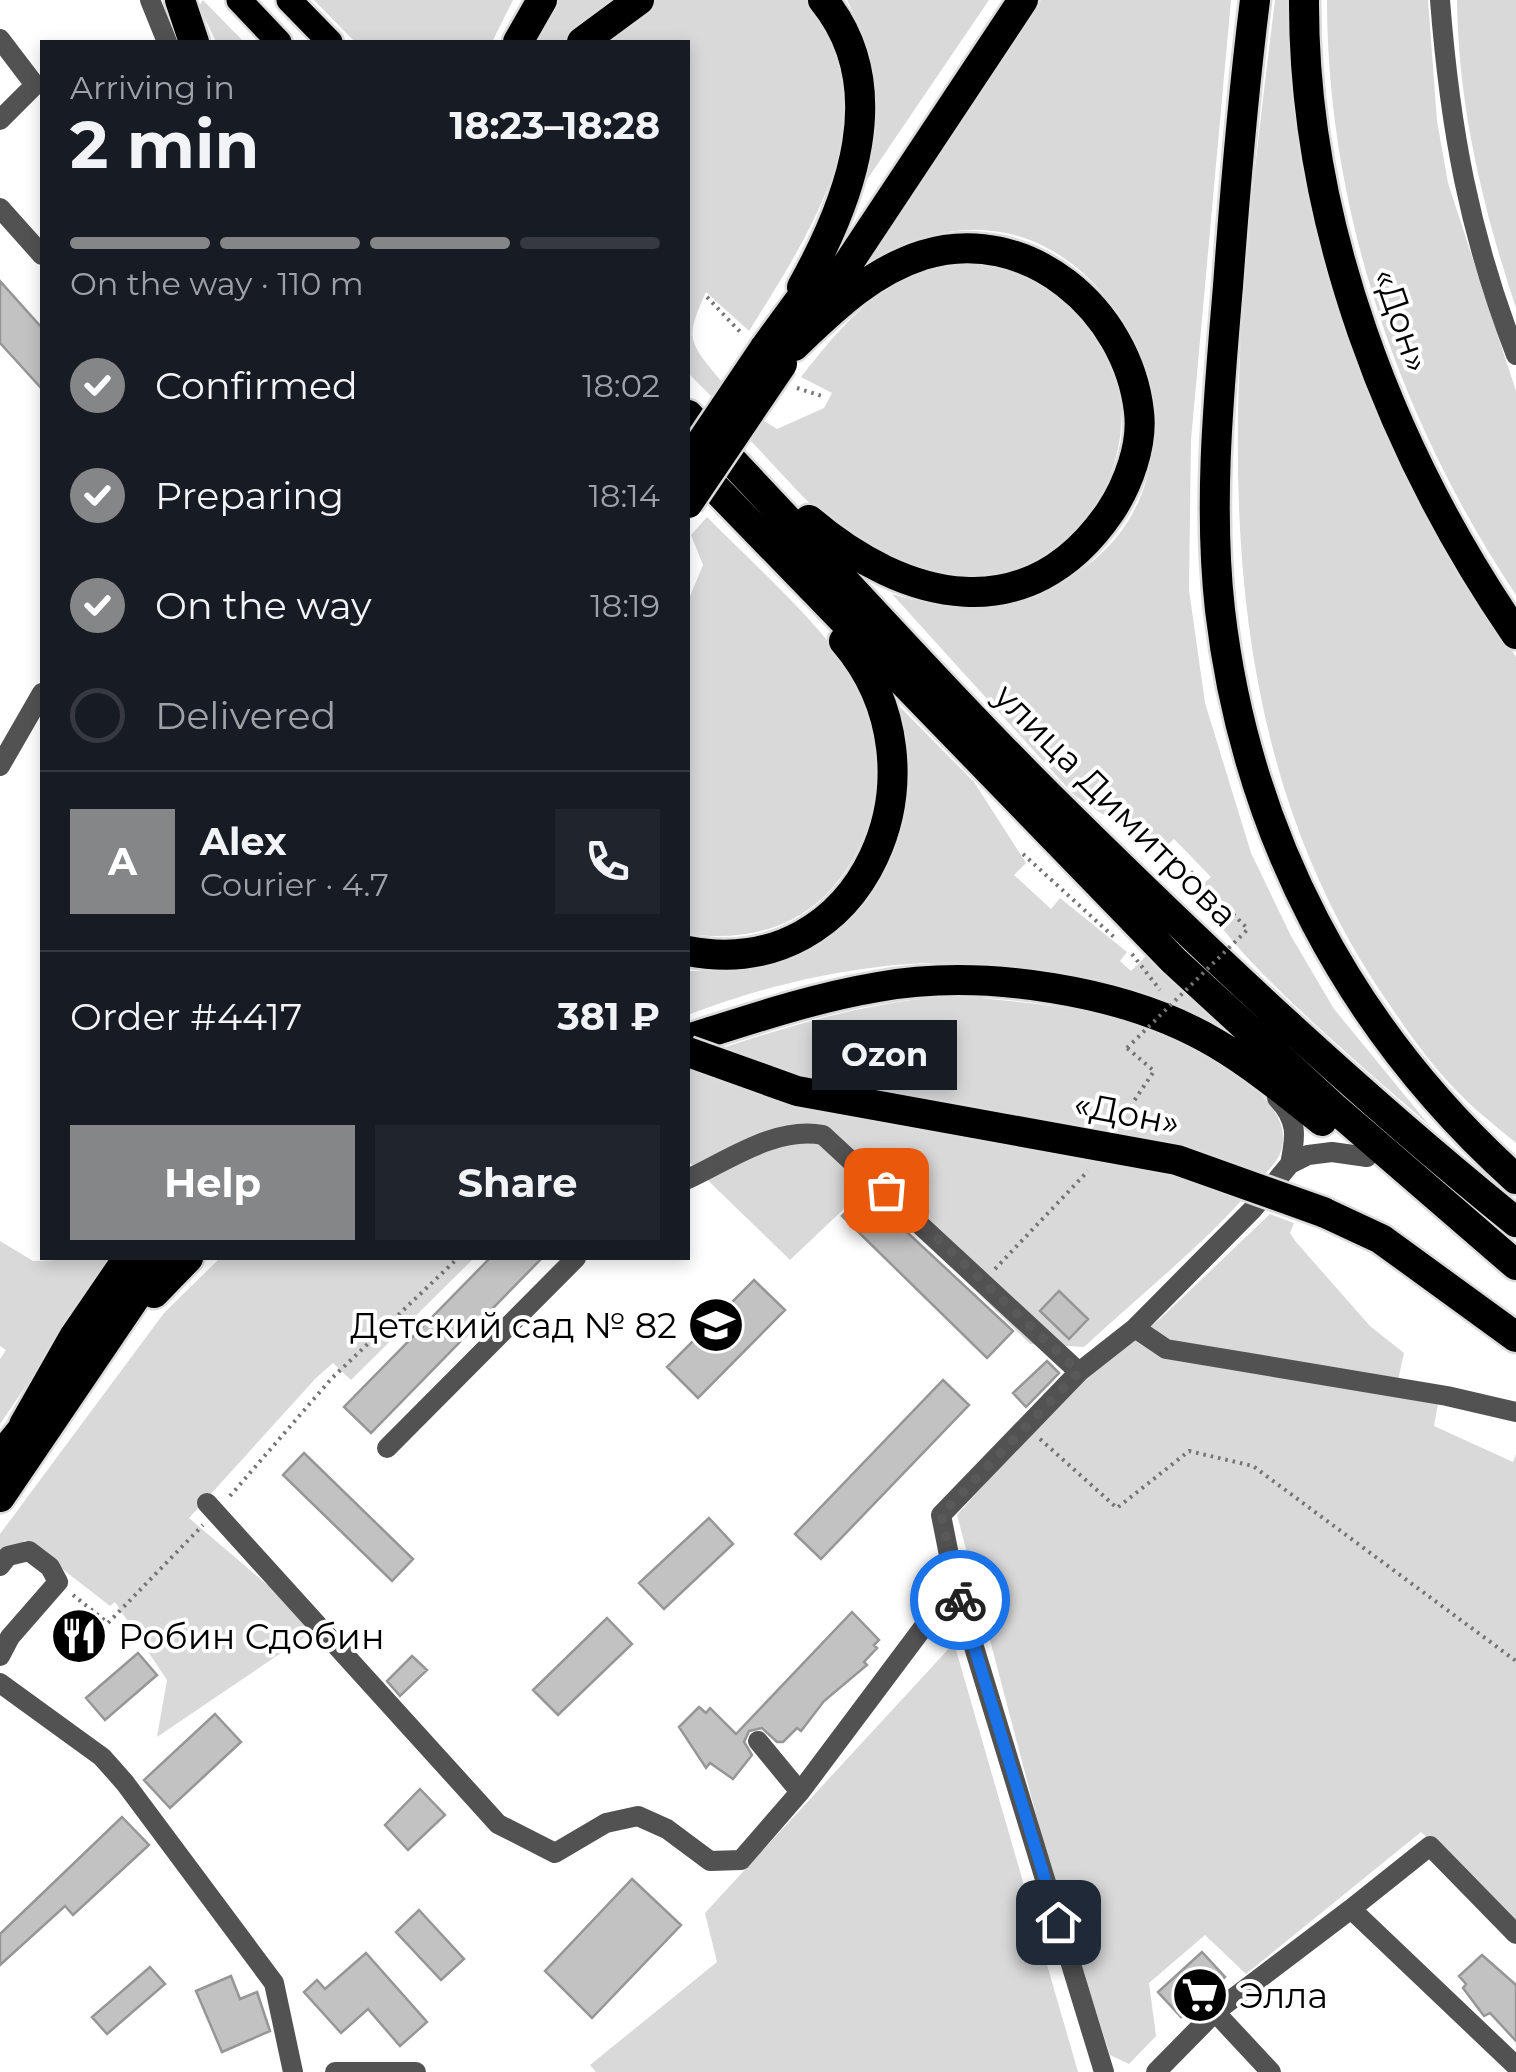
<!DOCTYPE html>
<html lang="en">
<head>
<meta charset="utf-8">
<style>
	body { margin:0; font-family:Montserrat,sans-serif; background:#20242c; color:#f1f3f6; height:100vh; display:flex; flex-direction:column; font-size:38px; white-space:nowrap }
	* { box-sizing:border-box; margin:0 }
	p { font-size:32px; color:#9ea1a6 }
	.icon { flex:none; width:55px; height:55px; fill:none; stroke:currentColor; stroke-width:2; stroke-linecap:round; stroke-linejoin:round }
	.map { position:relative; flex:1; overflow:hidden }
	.panel { position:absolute; left:40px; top:40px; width:650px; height:1220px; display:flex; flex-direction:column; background:#171b24; border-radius:0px; box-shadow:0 5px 15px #0003 }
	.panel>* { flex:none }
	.pin { position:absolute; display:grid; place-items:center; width:85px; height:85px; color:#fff; margin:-42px; border-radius:20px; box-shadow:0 5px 15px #0006 }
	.courier { position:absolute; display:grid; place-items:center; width:100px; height:100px; margin:-50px; border:8px solid #1a73e8; border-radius:50%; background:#fff; color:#222; box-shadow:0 2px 12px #0007 }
	.bubble { position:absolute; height:70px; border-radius:0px; background:#171b24; box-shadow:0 5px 15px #0003; font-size:32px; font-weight:700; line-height:70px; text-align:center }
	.summary em { font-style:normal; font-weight:700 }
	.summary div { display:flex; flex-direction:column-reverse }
	.summary { display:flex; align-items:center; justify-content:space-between; height:170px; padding:0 30px }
	h1 { font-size:65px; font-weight:700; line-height:75px }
	.bar { display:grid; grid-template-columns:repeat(4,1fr); gap:15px 10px; align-content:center; height:120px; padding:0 30px }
	.bar i { height:12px; border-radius:8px; background:#363941 }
	.bar .current { background:#858687 }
	.bar p { grid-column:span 4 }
	.line { display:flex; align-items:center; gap:25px; padding:0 30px; border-top:2px solid #363941 }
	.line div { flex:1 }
	.round { display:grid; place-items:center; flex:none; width:105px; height:105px; border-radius:0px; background:#20242c }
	ol { padding:0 30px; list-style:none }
	li { display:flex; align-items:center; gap:30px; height:110px }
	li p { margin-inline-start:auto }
	li .icon { padding:10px; border-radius:50%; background:#858687; color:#fff; stroke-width:4 }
	li:last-child { color:#9ea1a6 }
	li i { width:55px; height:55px; border:5px solid #363941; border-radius:50% }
	.primary-button { display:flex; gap:20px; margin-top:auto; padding:20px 30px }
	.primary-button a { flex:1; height:115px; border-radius:0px; background:#858687; color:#fff; font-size:40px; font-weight:700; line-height:115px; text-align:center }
	.primary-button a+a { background:#20242c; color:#f1f3f6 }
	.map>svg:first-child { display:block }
	.green { fill:#d9d9d9 }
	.building { fill:#c2c2c2; stroke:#969696; stroke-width:2.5 }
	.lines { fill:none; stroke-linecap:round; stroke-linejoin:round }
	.major-casing { stroke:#dbdbdb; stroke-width:30 }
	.highway-casing { stroke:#dbdbdb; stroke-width:35 }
	.path { stroke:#747474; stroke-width:4; stroke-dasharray:2.5 5; stroke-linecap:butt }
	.minor { stroke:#525252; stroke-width:20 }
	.major { stroke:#000; stroke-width:25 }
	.highway { stroke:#000; stroke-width:30 }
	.highway-bridge-casing { stroke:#dbdbdb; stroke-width:35; stroke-linecap:butt }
	.path-bridge { stroke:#747474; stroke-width:4; stroke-dasharray:2.5 5; stroke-linecap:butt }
	.highway-bridge { stroke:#000; stroke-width:30 }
	.done { stroke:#595959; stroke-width:10; stroke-dasharray:0 18 }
	.route { stroke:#1a73e8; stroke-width:12 }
	.labels { text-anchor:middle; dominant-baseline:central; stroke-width:8; stroke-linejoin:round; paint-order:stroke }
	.street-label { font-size:35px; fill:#000; stroke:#fff }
	.poi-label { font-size:35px; fill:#000; stroke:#fff; text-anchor:start }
</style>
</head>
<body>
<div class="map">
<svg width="1516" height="2072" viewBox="0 0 1516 2072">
	<rect width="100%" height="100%" fill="#fff"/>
	<path class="green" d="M203 0 244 42H216L199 6Z
		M314 0H513L492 42H355Z
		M559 0H806C821 24 835 48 843 76 864 155 788 268 749 331L706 292C684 340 689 342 722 382L714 399 688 373V42H532Z
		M847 0H989L864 184C882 108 883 71 847 0Z
		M1041 0H1231L1191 440 1189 590 1205 703 1251 853 1291 936 1334 1009 1430 1126C1379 1080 1215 946 1199 888L1211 877 1174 839 1164 848 1157 842 1151 847 1074 795 892 594C949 612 1001 611 1055 585 1276 477 1086 104 856 273Z
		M1275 0H1287L1307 176 1323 253 1352 343 1405 471 1443 544 1516 657V1143C1495 1125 1472 1108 1454 1088 1428 1061 1406 1029 1385 998 1184 703 1234 335 1275 0Z
		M1327 0H1428L1437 121 1448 183 1516 391V595C1400 421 1327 210 1327 0Z
		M1457 0H1516V308C1483 209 1458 105 1457 0Z
		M970 263C1236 293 1120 679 869 550 827 529 781 471 746 436L758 417 777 429 824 408 832 393 801 377C848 318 890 267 970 263Z
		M707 517C757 568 858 655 877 722 884 747 880 782 874 806 849 899 785 947 688 934V601L703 565 691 535Z
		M901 708 974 782 1026 863 1014 875 1051 909 1060 898 1127 952 1120 961 1131 971 1146 956 1240 1040C1171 1017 1101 988 1030 972 927 947 785 977 688 1015V971C710 971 734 971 756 966 870 941 935 822 898 713Z
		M971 997C1019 1002 1067 1006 1114 1017 1159 1027 1310 1091 1279 1156 1274 1166 1262 1176 1255 1185 1205 1244 1141 1294 1084 1347L1030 1344 868 1186 790 1260 688 1161V1060C767 1032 888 993 971 997Z
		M1270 1214 1294 1223 1290 1233 1296 1242 1370 1326 1404 1353 1398 1380 1304 1365 1438 1404 1434 1426 1513 1462 1516 1454V1920L1421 1832 1246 1974 1205 1935 1149 1983 1156 2036 1129 2064 1110 2055 1053 1879 957 1515 1072 1387 1161 1318Z
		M0 1241 33 1261 113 1258 0 1424V1359L6 1350 0 1346Z
		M220 1258H474L351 1380 333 1363 316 1378 189 1518 318 1628 157 1737 167 1680 115 1602 110 1606 25 1540 0 1573V1534L164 1313Z
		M954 1643 1078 2072H596L590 2065 717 1962 705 1913Z"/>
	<path class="building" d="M0 281 42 328V389L0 343Z
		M865 1193 1013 1331 987 1358 842 1216Z
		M490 1258H542L371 1433 344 1407Z
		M754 1280 785 1310 698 1398 667 1367Z
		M1059 1291 1088 1319 1069 1339 1040 1311Z
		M1047 1361 1059 1373 1026 1407 1013 1393Z
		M943 1380 969 1405 821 1559 795 1534Z
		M304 1453 413 1559 392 1581 283 1475Z
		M709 1518 733 1544 664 1609 639 1583Z
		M852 1612 879 1640 874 1645 877 1648 864 1662 867 1665 824 1701 801 1731 797 1728 783 1742H777L762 1728 749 1731 744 1742 752 1755 733 1779 710 1763 706 1768 679 1727 699 1707 706 1713 710 1708 736 1734Z
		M607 1618 632 1644 558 1715 533 1690Z
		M138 1653 157 1675 105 1720 86 1698Z
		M412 1656 427 1670 400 1696 387 1681Z
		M215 1714 241 1742 170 1808 144 1780Z
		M420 1789 445 1815 408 1850 385 1825Z
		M122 1817 149 1845 73 1915 65 1906 0 1965V1934Z
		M632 1879 681 1925 592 2018 545 1971Z
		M419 1910 464 1959 441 1980 396 1932Z
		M1202 1952 1225 1977 1181 2017 1158 1992Z
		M366 1953 427 2022 400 2046 368 2009 341 2033 304 1992 317 1980 325 1989Z
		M1482 1955 1516 1985V2041L1490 2013 1484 2016 1463 1988 1466 1984 1459 1976Z
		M150 1967 165 1984 107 2034 92 2017Z
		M231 1976 240 1999 257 1992 270 2031 222 2052 196 1991Z"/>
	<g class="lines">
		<g class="major-casing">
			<path id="major" d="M239 0 279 42
				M289 0 330 42"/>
		</g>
		<g class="highway-casing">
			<path id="highway" d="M180 0 194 42
				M1255 0C1243 95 1235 190 1228 286 1219 393 1208 503 1220 610 1246 833 1349 1029 1516 1179
				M1304 0C1303 224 1391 452 1516 634
				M518 42 542 0
				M582 42 639 0
				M802 287C850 201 894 87 823 0
				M816 312 1023 0
				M794 346C833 309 870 272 923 255 1027 223 1128 310 1139 412 1143 445 1128 485 1110 512 1028 632 905 602 809 520
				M764 349 821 271
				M688 415C816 547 937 686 1068 815 1212 957 1359 1095 1516 1222
				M688 460 1174 961 1333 1107 1516 1265
				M688 951C864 985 955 770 844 641
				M688 1039C751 1019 813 998 878 987 982 968 1127 990 1217 1044 1254 1066 1288 1094 1322 1121
				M1323 1212 1381 1239 1516 1337
				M154 1293 188 1258
				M24 1425 74 1337 128 1258
				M0 1457 39 1409
				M0 1497 162 1258"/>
		</g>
		<path class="path" d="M707 297 743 335
			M797 388 825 397
			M1023 854 1115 938
			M1180 861 1248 929
			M1132 954 1160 990
			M1118 1125 1154 1071 1127 1048
			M995 1269 1088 1171
			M1040 1439 1117 1508 1189 1451 1253 1466 1516 1661
			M230 1496 332 1378 458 1258
			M73 1595 108 1623 203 1525"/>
		<path class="minor" d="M150 0 167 42
			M1440 0C1450 129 1469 233 1516 355
			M0 39 35 85 0 120
			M0 208 42 255
			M0 766 42 693
			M1277 1098C1298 1120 1296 1136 1290 1164
			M688 1179C729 1160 776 1126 823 1135L1079 1372
			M1135 1328 1166 1349 1447 1396 1516 1412
			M387 1448 576 1258
			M207 1503 498 1824 555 1853 606 1823 638 1816 667 1829 710 1861 741 1860 800 1792 955 1585
			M0 1566 8 1556 29 1551 50 1567 58 1582 10 1637 0 1656
			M0 1683 102 1757 125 1783 274 1983 293 2072
			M758 1741 800 1792
			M1516 1934 1430 1846 1351 1909 1516 2066
			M1215 2012 1351 1909
			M335 2072H416
			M1104 2072 955 1585 941 1515 1079 1372 1135 1328 1253 1209 1290 1164 1308 1155 1332 1152 1367 1157
			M1156 2072 1215 2012 1271 2072"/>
		<use href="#major" class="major"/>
		<use href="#highway" class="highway"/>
		<g class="highway-bridge-casing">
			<path id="highway-bridge" d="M688 462 764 349
				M688 503 782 364
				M688 1052 797 1091 1177 1160 1323 1212"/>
		</g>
		<path class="path-bridge" d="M1127 1048 1248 929"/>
		<use href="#highway-bridge" class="highway-bridge"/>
	</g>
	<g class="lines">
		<path class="done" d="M886 1190 1079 1372 941 1515 960 1600"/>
		<path class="route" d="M960 1600 1058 1922"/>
	</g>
	<defs>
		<g id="school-disc" transform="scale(2.875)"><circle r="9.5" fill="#000" stroke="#fff"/><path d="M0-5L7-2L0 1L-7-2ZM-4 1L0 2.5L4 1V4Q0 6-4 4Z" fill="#fff"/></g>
		<g id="restaurant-disc" transform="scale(2.875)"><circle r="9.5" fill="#000" stroke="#fff"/><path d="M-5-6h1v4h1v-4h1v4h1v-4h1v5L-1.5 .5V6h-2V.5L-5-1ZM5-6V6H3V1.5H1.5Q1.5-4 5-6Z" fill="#fff"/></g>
		<g id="supermarket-disc" transform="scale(2.875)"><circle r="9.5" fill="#000" stroke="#fff"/><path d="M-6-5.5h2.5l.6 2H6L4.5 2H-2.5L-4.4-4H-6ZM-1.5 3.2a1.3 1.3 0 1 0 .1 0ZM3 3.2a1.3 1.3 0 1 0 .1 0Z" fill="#fff"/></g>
	</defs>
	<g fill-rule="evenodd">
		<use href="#school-disc" x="716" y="1325"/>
		<use href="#restaurant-disc" x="79" y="1636"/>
		<use href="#supermarket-disc" x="1200" y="1995"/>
	</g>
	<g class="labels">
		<g class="street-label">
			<text transform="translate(1402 320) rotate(71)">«Дон»</text>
			<text transform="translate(1116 805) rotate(45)">улица Димитрова</text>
			<text transform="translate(1127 1113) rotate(11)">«Дон»</text>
		</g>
		<g class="poi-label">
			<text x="677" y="1325" text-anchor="end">Детский сад № 82</text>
			<text x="118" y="1636">Робин Сдобин</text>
			<text x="1239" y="1995">Элла</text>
		</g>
	</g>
</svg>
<div class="pin" style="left:886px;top:1190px;background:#ea580c"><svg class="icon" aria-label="bag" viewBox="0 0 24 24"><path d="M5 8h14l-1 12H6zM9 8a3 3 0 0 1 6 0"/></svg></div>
<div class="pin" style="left:1058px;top:1922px;background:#1f2937"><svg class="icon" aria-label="home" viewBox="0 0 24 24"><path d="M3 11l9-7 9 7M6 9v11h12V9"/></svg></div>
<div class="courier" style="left:960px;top:1600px"><svg class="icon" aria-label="bike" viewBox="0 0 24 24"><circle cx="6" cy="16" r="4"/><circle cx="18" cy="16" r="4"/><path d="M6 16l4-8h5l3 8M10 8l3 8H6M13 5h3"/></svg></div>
<div class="bubble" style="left:812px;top:1020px;width:145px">Ozon</div>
<section class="panel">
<div class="summary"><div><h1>2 min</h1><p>Arriving in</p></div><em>18:23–18:28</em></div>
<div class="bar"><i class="current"></i><i class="current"></i><i class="current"></i><i></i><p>On the way · 110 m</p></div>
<ol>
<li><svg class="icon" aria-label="check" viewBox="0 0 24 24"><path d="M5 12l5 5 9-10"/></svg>Confirmed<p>18:02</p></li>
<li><svg class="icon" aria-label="check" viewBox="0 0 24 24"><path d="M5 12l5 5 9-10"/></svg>Preparing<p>18:14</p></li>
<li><svg class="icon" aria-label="check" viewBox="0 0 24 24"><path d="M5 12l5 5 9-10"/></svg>On the way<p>18:19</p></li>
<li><i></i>Delivered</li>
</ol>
<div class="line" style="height:180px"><b class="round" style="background:#858687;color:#fff">A</b><div><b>Alex</b><p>Courier · 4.7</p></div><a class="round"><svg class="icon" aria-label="phone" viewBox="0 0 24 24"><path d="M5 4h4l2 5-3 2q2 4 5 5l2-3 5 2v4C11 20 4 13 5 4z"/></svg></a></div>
<div class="line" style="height:130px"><div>Order #4417</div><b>381 ₽</b></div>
<div class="primary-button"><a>Help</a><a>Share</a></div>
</section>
</div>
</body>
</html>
